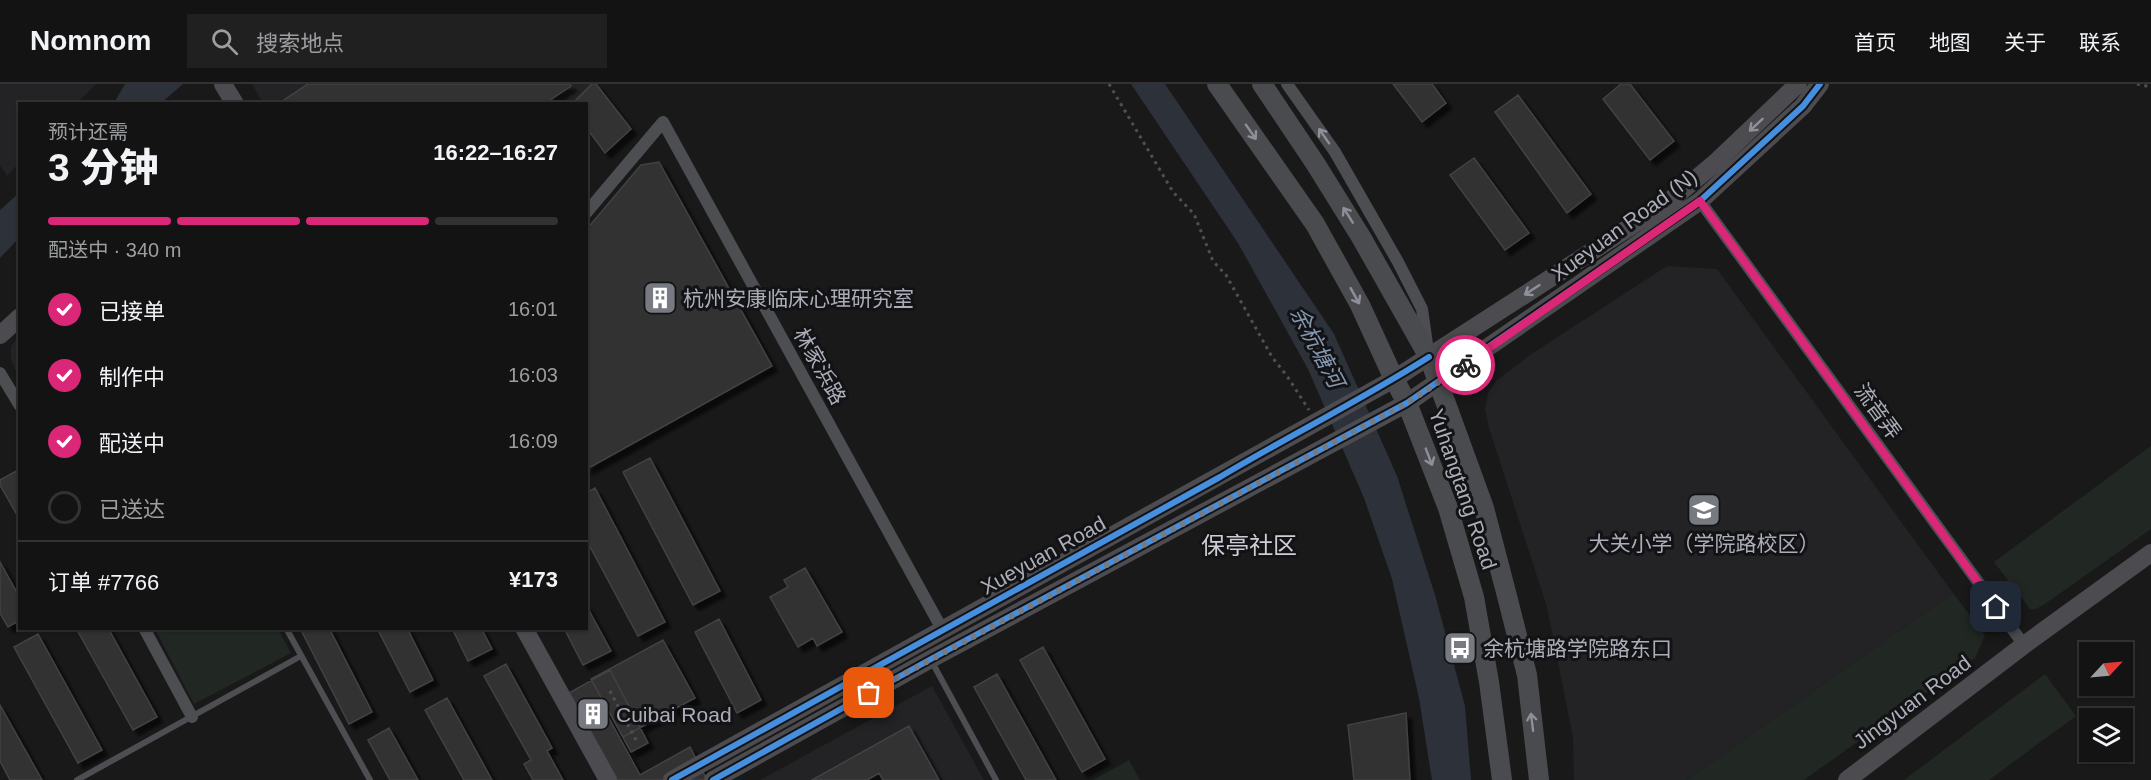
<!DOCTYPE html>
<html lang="zh">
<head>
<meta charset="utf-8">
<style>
	body { margin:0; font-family:Helvetica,"Noto Sans SC",sans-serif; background:#202021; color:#f1f3f6; height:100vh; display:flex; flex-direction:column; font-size:22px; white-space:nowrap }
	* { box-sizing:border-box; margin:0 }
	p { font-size:20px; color:#9d9ea0 }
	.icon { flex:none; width:33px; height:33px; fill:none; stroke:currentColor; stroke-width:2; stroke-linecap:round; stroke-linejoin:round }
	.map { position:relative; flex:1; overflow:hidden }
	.side { position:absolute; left:18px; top:18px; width:570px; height:528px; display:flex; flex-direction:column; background:#131313; border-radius:0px; box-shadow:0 2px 4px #0004,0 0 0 2px #323233 }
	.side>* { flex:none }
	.needle { width:39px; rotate:64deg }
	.tools { position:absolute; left:2079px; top:558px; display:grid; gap:12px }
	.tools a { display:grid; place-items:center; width:54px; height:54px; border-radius:0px; background:#131313; box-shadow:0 2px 4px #0004,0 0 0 2px #323233; font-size:30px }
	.pin { position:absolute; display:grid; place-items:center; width:51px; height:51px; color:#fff; margin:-26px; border-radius:12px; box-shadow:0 3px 9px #0006 }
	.courier { position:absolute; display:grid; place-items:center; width:60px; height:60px; margin:-30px; border:4px solid #db2777; border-radius:50%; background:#fff; color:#222; box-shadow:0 2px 8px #0007 }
	.head em { font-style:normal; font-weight:800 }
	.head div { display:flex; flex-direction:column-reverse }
	.head { display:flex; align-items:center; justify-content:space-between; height:102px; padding:0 30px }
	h1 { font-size:39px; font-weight:800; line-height:45px }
	.bar { display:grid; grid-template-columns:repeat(4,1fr); gap:9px 6px; align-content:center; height:72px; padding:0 30px }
	.bar i { height:8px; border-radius:4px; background:#323233 }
	.bar .active { background:#db2777 }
	.bar p { grid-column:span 4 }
	.line { display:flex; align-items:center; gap:15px; padding:0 30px; border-top:2px solid #323233 }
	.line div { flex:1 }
	ol { padding:0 30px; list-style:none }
	li { display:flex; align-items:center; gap:18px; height:66px }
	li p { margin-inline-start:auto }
	li .icon { padding:6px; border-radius:50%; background:#db2777; color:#fff; stroke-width:4 }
	li:last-child { color:#9d9ea0 }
	li i { width:33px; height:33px; border:3px solid #323233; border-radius:50% }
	header { display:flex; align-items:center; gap:36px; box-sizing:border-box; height:84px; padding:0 30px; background:#131313; border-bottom:2px solid #323233 }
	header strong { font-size:28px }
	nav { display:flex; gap:33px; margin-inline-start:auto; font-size:21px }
	.search { width:420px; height:54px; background:#202021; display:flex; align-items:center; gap:15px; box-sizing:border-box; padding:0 21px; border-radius:0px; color:#9d9ea0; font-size:22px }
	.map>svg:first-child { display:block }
	.built { fill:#232325 }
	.green { fill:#212823 }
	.water { fill:#2d323a }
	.building { fill:#313131; stroke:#424245; stroke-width:1.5; filter:url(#shadow) }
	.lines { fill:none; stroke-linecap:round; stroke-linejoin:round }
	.path { stroke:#4f5053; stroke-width:3; stroke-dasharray:3 4.5; stroke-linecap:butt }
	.lane { stroke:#4d4e52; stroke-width:6 }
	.street { stroke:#4d4e52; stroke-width:12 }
	.secondary { stroke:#4c4c50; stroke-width:18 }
	.primary { stroke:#4a4b4e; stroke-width:20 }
	.cycleway-casing { stroke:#131315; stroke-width:10 }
	.cycleway { stroke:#468fdf; stroke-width:6 }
	.oneway { stroke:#8e919a }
	.oneway2 { stroke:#8e9099 }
	.oneway3 { stroke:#8f919a }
	.done { stroke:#787a81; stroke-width:6; stroke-dasharray:0 10.8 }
	.route { stroke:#db2777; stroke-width:8 }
	.labels { text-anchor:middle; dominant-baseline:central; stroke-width:6; stroke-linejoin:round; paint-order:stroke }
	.street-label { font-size:21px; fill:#abaeb9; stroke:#131315 }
	.poi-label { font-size:21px; fill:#abaeb9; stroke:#131315; text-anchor:start }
	.water-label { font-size:22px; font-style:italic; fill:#8498b1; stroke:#131315 }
	.quarter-label { font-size:24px; fill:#cccdd5; stroke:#131315 }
</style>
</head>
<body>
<header>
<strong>Nomnom</strong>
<div class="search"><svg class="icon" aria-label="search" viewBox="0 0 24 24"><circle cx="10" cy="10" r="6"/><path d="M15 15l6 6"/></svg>搜索地点</div>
<nav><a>首页</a><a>地图</a><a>关于</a><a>联系</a></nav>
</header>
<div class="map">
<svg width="2151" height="696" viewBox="0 0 2151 696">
	<defs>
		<filter id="shadow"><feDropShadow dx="5.5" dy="5.5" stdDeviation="1.5" flood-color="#0009"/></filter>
	</defs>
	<rect width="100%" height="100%" fill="#191919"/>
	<path class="built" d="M0 0H96L77 19 20 20 19 79 7 92 0 81Z
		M252 0H592L572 20 263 19Z
		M1667 182 1717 185 1953 509 1687 696H1574L1573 654 1547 523 1489 344 1485 325 1488 309 1496 297 1533 269Z
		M19 252V294L11 276V262Z
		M932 602 984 696H760Z"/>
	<path class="green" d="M2151 362V445L2045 520 2036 525H2030L1994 478Z
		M1953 509 1985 551 1975 574 1804 696H1687Z
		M155 545H278L291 569 194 620Z
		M2045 590 2076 632 1989 696H1904Z
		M1129 676 1140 696H1093Z"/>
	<path class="water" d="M125 0H183L161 19H114Z
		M1131 0H1165L1334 250 1397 392 1435 511 1465 622 1471 696H1432L1419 614 1392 495 1364 414 1308 285 1238 159Z
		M19 109V154L0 174V126Z"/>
	<path class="building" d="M308 0H570L571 2 544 20H281V18Z
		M592 0H596L631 45 605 69 586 43V20H572Z
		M1393 0H1432L1446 19 1422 38Z
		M1621 0H1630L1674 57 1650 76 1603 15Z
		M1518 11 1591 110 1567 129 1495 28Z
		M1474 74 1529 149 1505 166 1450 91Z
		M659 78 772 282 587 385 586 146 641 81Z
		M650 374 720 507 693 521 623 388Z
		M20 385V436L0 401V396Z
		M595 404 665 538 638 552 586 455V409Z
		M0 478 20 514V536L8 543 0 529Z
		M805 484 842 548 817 562 813 554 798 563 770 513 788 503 784 496Z
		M586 521 611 567 583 581 564 544H586Z
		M719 535 761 616 737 629 695 548Z
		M76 544H108L157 633 133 646Z
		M300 544H329L372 628 349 640Z
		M377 544H407L433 596 410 608Z
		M452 544H481L492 565 468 577Z
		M38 550 102 666 78 679 14 563Z
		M663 556 695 614 623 653 591 595Z
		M1043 563 1105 675 1082 688 1020 576Z
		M506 580 552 664 547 667 563 696H533L524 680 531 676 484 592Z
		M610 586 648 659 631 668 602 615 599 616 640 691 690 663 707 696H616L569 609Z
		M997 590 1056 696H1026L974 603Z
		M447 614 492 696H464L425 626Z
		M0 621 42 696H10L0 677Z
		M1406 629 1410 696H1354L1348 641Z
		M909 642 939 696H883L879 689 867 696H812Z
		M389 644 418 696H390L368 656Z"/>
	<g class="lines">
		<path class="path" d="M1109 0 1173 108 1194 130 1213 177 1226 191 1272 273 1287 292 1309 326
			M2137 0 2151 3
			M610 607 637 658"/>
		<path class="lane" d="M286 544 370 696
			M932 578 996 696
			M77 696 301 572"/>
		<path class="street" d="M1287 0 1335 68 1398 178 1422 225 1427 260
			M1700 117 2024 561
			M586 129 663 38 942 545
			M0 289 20 322
			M144 544 192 633"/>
		<path class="secondary" d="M223 0 235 20
			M0 251 20 233
			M524 544 608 696
			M672 696 1394 295 1667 119 1715 79 1798 0
			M713 696 931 575 1407 319 1700 117 1803 22 1820 0
			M1847 696 2024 561 2151 469"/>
		<path class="primary" d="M1217 0 1315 140 1360 221 1394 295 1407 319 1448 424 1474 513 1489 598 1502 696
			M1262 0 1315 79 1361 153 1429 273 1484 424 1507 512 1527 591 1539 696"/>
		<g class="cycleway-casing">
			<path id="cycleway" d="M672 696 1220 393C1289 352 1361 316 1429 273
				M713 696 931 575 1407 319 1700 117 1803 22 1820 0"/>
		</g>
		<use href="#cycleway" class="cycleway"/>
	</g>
	<defs><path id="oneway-shaft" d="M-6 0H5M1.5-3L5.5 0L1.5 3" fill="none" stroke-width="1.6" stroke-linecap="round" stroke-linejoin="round" transform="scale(1.5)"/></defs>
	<g class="oneway">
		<use href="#oneway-shaft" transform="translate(1756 41) rotate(137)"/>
		<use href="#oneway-shaft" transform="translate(1532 206) rotate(147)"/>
	</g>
	<g class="oneway2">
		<use href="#oneway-shaft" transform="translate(1251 48) rotate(55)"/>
		<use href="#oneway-shaft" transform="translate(1348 131) rotate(-122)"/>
		<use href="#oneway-shaft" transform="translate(1355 212) rotate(61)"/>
		<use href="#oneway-shaft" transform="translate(1429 373) rotate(69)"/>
		<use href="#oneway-shaft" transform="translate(1532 638) rotate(-97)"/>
	</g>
	<use class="oneway3" href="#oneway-shaft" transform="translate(1324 52) rotate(-125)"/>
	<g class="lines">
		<path class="done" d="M869 609 1407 319 1465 281"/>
		<path class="route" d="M1465 281 1700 117 1996 523"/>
	</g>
	<defs>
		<g id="building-square" transform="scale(1.725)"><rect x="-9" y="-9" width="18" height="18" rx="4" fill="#787a81" stroke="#131315"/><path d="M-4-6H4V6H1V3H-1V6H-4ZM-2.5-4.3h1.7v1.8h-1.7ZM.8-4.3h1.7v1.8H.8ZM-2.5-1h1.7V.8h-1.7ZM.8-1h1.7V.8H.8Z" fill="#fff"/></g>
		<g id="school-square" transform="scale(1.725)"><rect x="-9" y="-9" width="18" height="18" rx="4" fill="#787a81" stroke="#131315"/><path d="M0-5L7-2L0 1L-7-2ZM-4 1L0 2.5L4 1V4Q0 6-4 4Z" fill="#fff"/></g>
		<g id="bus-square" transform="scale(1.725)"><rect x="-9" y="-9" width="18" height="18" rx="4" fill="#787a81" stroke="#131315"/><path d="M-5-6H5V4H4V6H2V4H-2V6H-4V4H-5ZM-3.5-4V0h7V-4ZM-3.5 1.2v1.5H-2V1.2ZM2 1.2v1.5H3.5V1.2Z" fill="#fff"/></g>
	</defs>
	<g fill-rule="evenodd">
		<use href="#building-square" x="660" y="214"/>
		<use href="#school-square" x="1704" y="426"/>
		<use href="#bus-square" x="1460" y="564"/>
		<use href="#building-square" x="593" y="630"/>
	</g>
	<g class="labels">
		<g class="street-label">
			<text transform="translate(1624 141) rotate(-36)">Xueyuan Road (N)</text>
			<text transform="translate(820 282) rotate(61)">林家浜路</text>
			<text transform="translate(1878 327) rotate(54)">流音弄</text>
			<text transform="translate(1463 405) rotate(71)">Yuhangtang Road</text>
			<text transform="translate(1043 471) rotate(-29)">Xueyuan Road</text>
			<text transform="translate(1912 618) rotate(-37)">Jingyuan Road</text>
		</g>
		<g class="poi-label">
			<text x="683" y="214">杭州安康临床心理研究室</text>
			<text x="1704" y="459" text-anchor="middle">大关小学（学院路校区）</text>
			<text x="1483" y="564">余杭塘路学院路东口</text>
			<text x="616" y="630">Cuibai Road</text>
		</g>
		<g class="water-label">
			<text transform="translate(1317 263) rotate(62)">余杭塘河</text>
		</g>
		<g class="quarter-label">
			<text x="1249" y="461">保亭社区</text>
		</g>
	</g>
</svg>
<div class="tools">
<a><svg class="needle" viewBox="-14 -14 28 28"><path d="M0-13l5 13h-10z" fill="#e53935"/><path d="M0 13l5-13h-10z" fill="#9d9ea0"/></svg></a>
<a><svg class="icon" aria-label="layers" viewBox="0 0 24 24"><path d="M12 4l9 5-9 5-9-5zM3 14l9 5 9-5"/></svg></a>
</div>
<div class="pin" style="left:869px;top:609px;background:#ea580c"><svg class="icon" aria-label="bag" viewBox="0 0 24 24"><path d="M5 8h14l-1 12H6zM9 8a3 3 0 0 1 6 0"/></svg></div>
<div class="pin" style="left:1996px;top:523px;background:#1f2937"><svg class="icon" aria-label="home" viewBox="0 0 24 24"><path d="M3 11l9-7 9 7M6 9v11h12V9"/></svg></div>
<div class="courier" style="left:1465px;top:281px"><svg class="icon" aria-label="bike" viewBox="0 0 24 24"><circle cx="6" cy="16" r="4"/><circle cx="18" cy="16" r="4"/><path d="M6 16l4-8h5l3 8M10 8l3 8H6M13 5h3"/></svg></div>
<section class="side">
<div class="head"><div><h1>3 分钟</h1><p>预计还需</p></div><em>16:22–16:27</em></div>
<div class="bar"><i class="active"></i><i class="active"></i><i class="active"></i><i></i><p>配送中 · 340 m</p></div>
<ol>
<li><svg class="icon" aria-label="check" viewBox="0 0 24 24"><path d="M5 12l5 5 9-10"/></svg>已接单<p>16:01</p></li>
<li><svg class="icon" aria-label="check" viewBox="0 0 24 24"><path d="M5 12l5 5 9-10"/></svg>制作中<p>16:03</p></li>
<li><svg class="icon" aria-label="check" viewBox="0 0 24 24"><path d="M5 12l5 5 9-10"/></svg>配送中<p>16:09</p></li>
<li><i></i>已送达</li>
</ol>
<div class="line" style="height:78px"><div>订单 #7766</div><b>¥173</b></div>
</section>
</div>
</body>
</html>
